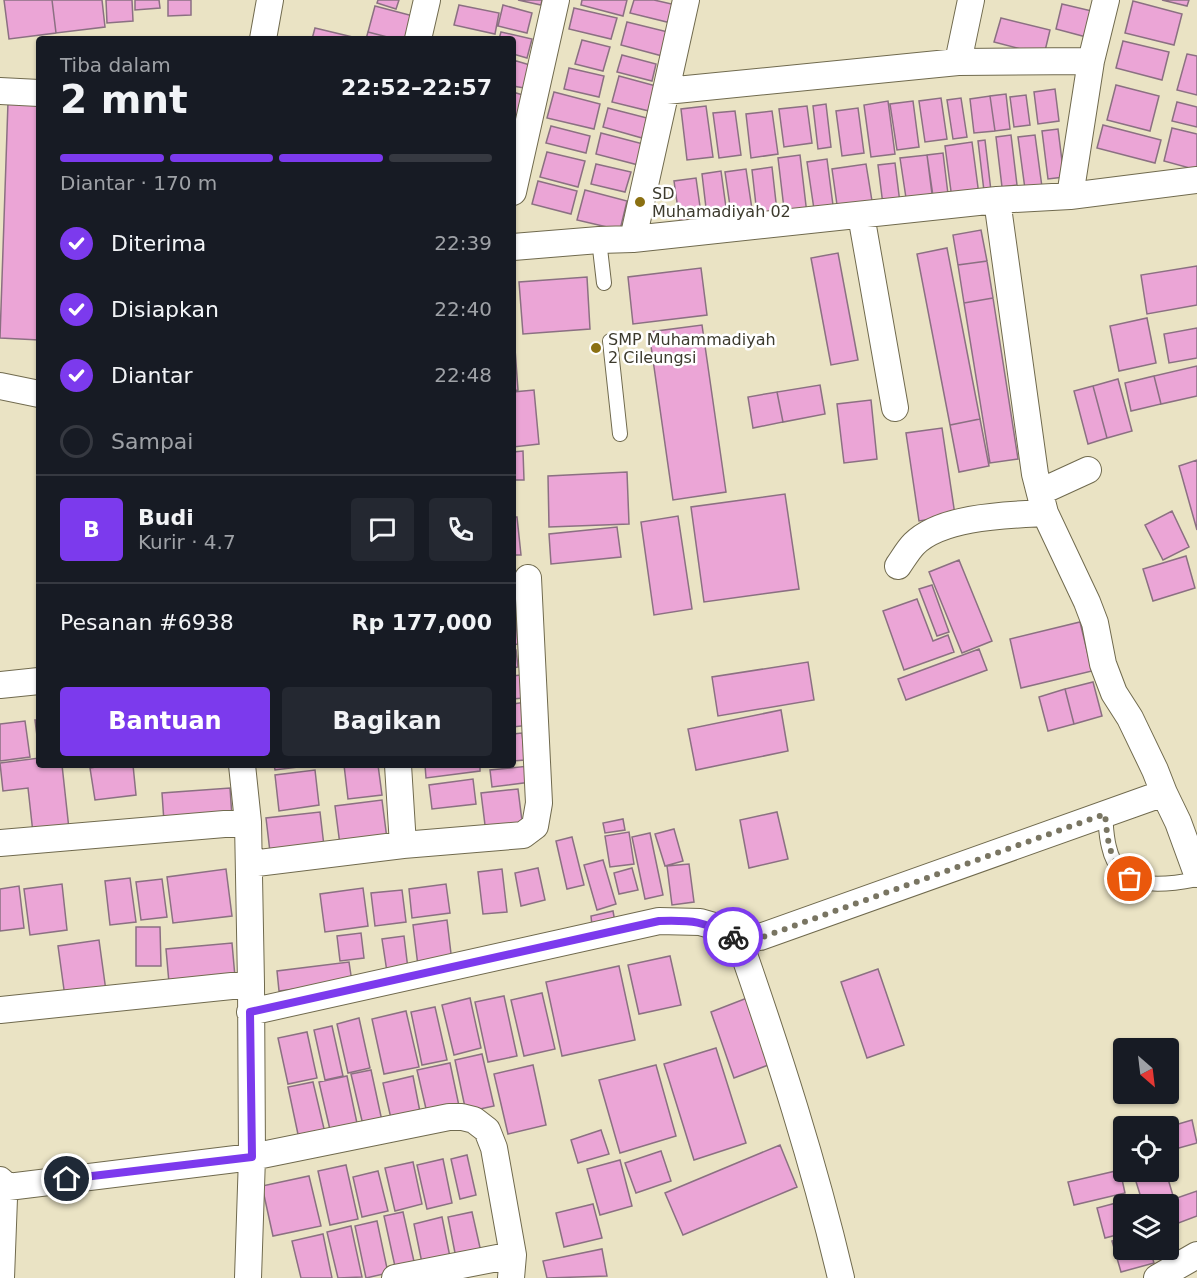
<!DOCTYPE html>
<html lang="id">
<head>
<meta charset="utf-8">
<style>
	body { margin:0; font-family:"DejaVu Sans",sans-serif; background:#242831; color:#f1f3f6; height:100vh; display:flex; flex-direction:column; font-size:22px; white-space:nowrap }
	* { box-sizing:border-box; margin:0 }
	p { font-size:20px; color:#9ea1a6 }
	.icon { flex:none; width:33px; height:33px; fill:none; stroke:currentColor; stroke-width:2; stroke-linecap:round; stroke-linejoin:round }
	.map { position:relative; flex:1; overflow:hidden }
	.drawer { position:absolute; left:36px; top:36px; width:480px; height:732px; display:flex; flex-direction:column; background:#171b24; border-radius:6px; box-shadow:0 2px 4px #0004 }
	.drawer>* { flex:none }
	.needle { width:39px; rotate:152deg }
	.controls { position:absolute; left:1113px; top:1038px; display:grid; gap:12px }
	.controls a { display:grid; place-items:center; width:66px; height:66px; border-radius:6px; background:#171b24; box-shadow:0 2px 4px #0004; font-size:30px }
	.pin { position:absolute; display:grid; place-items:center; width:51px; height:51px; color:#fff; margin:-26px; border:3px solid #fff; border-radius:50%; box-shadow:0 2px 6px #0007 }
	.courier { position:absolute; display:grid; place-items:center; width:60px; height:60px; margin:-30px; border:4px solid #7c3aed; border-radius:50%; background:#fff; color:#222; box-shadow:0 2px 8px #0007 }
	.headline em { font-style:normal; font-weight:800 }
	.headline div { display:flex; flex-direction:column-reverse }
	.headline { display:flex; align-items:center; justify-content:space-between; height:102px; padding:0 24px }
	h1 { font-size:39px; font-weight:800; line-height:45px }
	.bar { display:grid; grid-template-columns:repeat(4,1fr); gap:9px 6px; align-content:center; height:72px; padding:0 24px }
	.bar i { height:8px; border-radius:4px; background:#363941 }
	.bar .active { background:#7c3aed }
	.bar p { grid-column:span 4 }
	.line { display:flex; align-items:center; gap:15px; padding:0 24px; border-top:2px solid #363941 }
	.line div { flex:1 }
	.round { display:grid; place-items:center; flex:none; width:63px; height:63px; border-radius:6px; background:#242831 }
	ol { padding:0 24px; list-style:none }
	li { display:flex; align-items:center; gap:18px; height:66px }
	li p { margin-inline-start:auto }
	li .icon { padding:6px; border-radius:50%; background:#7c3aed; color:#fff; stroke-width:4 }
	li:last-child { color:#9ea1a6 }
	li i { width:33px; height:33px; border:3px solid #363941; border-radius:50% }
	.action { display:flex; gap:12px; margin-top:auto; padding:12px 24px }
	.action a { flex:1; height:69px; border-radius:6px; background:#7c3aed; color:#fff; font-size:24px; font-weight:800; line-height:69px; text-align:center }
	.action a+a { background:#242831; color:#f1f3f6 }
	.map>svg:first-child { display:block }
	.building { fill:#eba5d6; stroke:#8b7082; stroke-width:1.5 }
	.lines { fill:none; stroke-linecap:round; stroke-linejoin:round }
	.service-casing { stroke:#706a4e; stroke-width:16 }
	.minor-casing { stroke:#706a4e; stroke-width:28 }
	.service { stroke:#fff; stroke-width:14 }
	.minor { stroke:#fff; stroke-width:26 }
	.done { stroke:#797562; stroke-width:6; stroke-dasharray:0 10.8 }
	.route { stroke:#7c3aed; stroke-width:8 }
	.poi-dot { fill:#8b7012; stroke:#fff; stroke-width:2 }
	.labels { text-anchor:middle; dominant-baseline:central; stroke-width:5; stroke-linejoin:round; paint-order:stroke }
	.poi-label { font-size:16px; fill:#3c3a2d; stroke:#fff; text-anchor:start }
</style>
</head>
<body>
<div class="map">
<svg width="1197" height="1278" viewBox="0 0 1197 1278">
	<rect width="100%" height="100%" fill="#eae3c4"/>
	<path class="building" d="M4 0H52L56 33 9 39Z
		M52 0H102L105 27 56 33Z
		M106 0H132L133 21 107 23Z
		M135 0H159L160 8 135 10Z
		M168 0H191V15L168 16Z
		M378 0H399L396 9 377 3Z
		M518 0H542L541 5Z
		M582 0H627L623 16 581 5Z
		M634 0H654L676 5 671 23 630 13Z
		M1162 0H1189L1187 6Z
		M1133 1 1182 14 1174 45 1125 33Z
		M1062 4 1096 12 1090 38 1056 29Z
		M459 5 499 13 495 34 454 25Z
		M503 5 532 13 527 33 498 26Z
		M375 6 417 17 411 39H395L368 32Z
		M574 8 617 18 611 39 569 29Z
		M1001 18 1050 30 1044 55 994 42Z
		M627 22 672 33 666 57 621 45Z
		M315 28 361 39H312Z
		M368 32 395 39H366Z
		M501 32 532 39 527 58 513 54V39H499Z
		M582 40 610 47 603 71 575 64Z
		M1123 41 1169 52 1162 80 1116 68Z
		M1187 54 1197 56V95L1177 90Z
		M622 55 656 64 652 81 617 72Z
		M513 60 530 65 524 88 513 86Z
		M569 68 604 76 599 97 564 89Z
		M619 76 656 86 649 111 612 102Z
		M1116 85 1159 96 1150 131 1107 120Z
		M1055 89 1059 121 1038 124 1034 92Z
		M513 92 526 96 517 132 513 131Z
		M554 92 600 104 594 129 547 118Z
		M1006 94 1010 129 995 131 990 96Z
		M1026 95 1030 125 1014 127 1010 97Z
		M990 96 995 131 974 133 970 99Z
		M941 98 947 139 925 142 919 101Z
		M961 98 967 137 953 139 947 100Z
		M888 101 895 154 871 157 864 105Z
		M913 101 919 147 897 150 890 104Z
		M8 102 39 103V340L0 338Z
		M1177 102 1197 107V127L1172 121Z
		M826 104 831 147 818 149 813 106Z
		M706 106 713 157 687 160 681 109Z
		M807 106 812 143 784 147 779 109Z
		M608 108 647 118 642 138 603 127Z
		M858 108 864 153 842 156 836 111Z
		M735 111 741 155 719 158 713 113Z
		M772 111 778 154 751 158 746 114Z
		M1103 125 1161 140 1155 163 1097 148Z
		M551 126 590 136 586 153 546 143Z
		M1172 128 1197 134V170L1164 161Z
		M1058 129 1064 177 1048 179 1042 131Z
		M601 133 647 145 642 166 596 154Z
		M1011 135 1017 185 1002 187 996 137Z
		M1035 135 1042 187 1025 189 1018 137Z
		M985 140 991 191H984L978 141Z
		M972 142 979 195 952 199 945 146Z
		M547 152 585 161 578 187 540 177Z
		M943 153 948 194 933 196 927 155Z
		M800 155 807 214 785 217 778 158Z
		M927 155 932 194 906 198 900 158Z
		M827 159 834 213 815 216 807 162Z
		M895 163 900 203 883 205 878 165Z
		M596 164 631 172 625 192 591 184Z
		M866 164 873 207 838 212 832 169Z
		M772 167 778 220 758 223 752 170Z
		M746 169 753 216 732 220 725 172Z
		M721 171 728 222 708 225 702 174Z
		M696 178 703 228 681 231 674 181Z
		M538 181 577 191 571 214 532 204Z
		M585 190 627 201 620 230 577 220Z
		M981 230 987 261 958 265 953 235Z
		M947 248 980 419 950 425 917 254Z
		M838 253 858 360 831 365 811 258Z
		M987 261 993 298 964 303 958 265Z
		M1197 266V305L1147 314 1141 275Z
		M701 268 707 315 633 324 628 277Z
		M587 277 590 329 523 334 519 282Z
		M993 298 1018 459 990 463 964 303Z
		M1147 318 1156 363 1119 371 1110 326Z
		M513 322 518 390 513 391Z
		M702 325 726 492 673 500 649 332Z
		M1197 328V358L1169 363 1164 334Z
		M1197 366V396L1161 404 1154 376Z
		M1154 376 1161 404 1131 411 1125 383Z
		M1118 379 1132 431 1107 438 1093 386Z
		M820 385 825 414 783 422 777 392Z
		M1093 386 1107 438 1088 444 1074 391Z
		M534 390 539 444 513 447V392Z
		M777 392 783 422 753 428 748 397Z
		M871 400 877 459 844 463 837 404Z
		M980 419 989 466 959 472 950 425Z
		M942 428 955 515 919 521 906 433Z
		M523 451 524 480H513V452Z
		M1197 460V530L1179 466Z
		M627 472 629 524 549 527 548 476Z
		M785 494 799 589 704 602 691 507Z
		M1172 511 1189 547 1163 560 1145 525Z
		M678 516 692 609 654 615 641 522Z
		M513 517H517L521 555H513Z
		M617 527 621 557 551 564 549 534Z
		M1186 556 1195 588 1153 601 1143 569Z
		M959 560 992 641 962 653 929 572Z
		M932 585 949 632 937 636 919 589Z
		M917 599 933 641 948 635 954 652 904 670 883 611Z
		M513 621H516L518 644 513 645Z
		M1080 622 1092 671 1021 688 1010 639Z
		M979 649 987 670 906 700 898 679Z
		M513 650H516L518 667 513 668Z
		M808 662 814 700 718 716 712 677Z
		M520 675 523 698 513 699V676Z
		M1093 682 1102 716 1074 724 1065 689Z
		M1065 689 1074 724 1048 731 1039 697Z
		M526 702 529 725 513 727V704Z
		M781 710 788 751 696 770 688 729Z
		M35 720H39V752Z
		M25 721 30 757 0 761V724Z
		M522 733 525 760 513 761V734Z
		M39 758V765H62L69 829 33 833 28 788 3 791 0 763Z
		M107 765H133L136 795 95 800 90 768Z
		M274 765H314L275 770Z
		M344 765H378L382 795 348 799Z
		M425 765H480V771L426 778Z
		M529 766 531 782 492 787 490 770Z
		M315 770 319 805 279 811 275 775Z
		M473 779 476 804 432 809 429 785Z
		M230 788 232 817 164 822 162 793Z
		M518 789 523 829 486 833 481 793Z
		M382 800 387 839 340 845 335 806Z
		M320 812 324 846 270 852 266 818Z
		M777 812 788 859 749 868 740 820Z
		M623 819 625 830 605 833 603 823Z
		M674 829 683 861 665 866 655 834Z
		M629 832 634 864 610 867 605 836Z
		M650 833 663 895 645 899 632 837Z
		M572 837 584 885 567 889 556 841Z
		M603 860 616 904 597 910 584 865Z
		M689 864 694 902 672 905 667 866Z
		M538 868 545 900 521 906 515 873Z
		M632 868 638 890 619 894 614 873Z
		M226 869 232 916 173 923 167 877Z
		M502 869 507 912 483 914 478 872Z
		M130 878 136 922 110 925 105 881Z
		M162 879 167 917 141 920 136 882Z
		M62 884 67 930 30 935 24 889Z
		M446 884 450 913 412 918 409 889Z
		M19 886 24 928 0 931V889Z
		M363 888 368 926 325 932 320 894Z
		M402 890 406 922 375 926 371 893Z
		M613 911 615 922 592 926 591 916Z
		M447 920 452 962 418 966 413 925Z
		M136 927H160L161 966H136Z
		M361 933 364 958 340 961 337 936Z
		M404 936 408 969 387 972 382 939Z
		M99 940 106 991 65 997 58 946Z
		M232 943 235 977 169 983 166 949Z
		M670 956 681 1005 639 1014 628 965Z
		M349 962 352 982 279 991 277 971Z
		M619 966 635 1040 562 1056 546 982Z
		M878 969 904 1045 867 1058 841 982Z
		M542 993 555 1049 524 1056 511 1000Z
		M504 996 517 1056 488 1062 475 1002Z
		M470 998 481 1048 454 1055 442 1005Z
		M747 998 771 1064 734 1078 711 1012Z
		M435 1007 447 1060 422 1065 411 1012Z
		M406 1011 419 1067 384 1074 372 1019Z
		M359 1018 370 1068 348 1073 337 1024Z
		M332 1026 343 1076 325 1080 314 1030Z
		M307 1032 317 1078 288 1084 278 1038Z
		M716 1048 746 1143 694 1160 664 1064Z
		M482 1054 494 1106 466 1112 455 1060Z
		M450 1063 459 1106 427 1113 417 1070Z
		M533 1065 546 1125 508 1134 494 1074Z
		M656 1065 676 1136 620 1153 599 1080Z
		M371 1070 382 1121 363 1125 351 1074Z
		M347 1076 358 1128 331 1134 319 1082Z
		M413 1076 421 1117 392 1123 383 1083Z
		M313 1082 325 1133 299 1139 288 1087Z
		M1192 1120 1197 1143 1168 1151V1127Z
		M601 1130 609 1154 578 1163 571 1140Z
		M780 1145 797 1187 683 1235 665 1193Z
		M661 1151 671 1181 636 1193 625 1163Z
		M467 1155 476 1195 460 1199 451 1159Z
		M443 1159 452 1203 427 1209 417 1165Z
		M620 1160 632 1206 600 1215 587 1169Z
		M413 1162 422 1204 395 1211 385 1168Z
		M346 1165 358 1219 330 1225 318 1171Z
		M1120 1170 1125 1193 1074 1205 1068 1182Z
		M378 1171 388 1211 362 1217 353 1177Z
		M1133 1172H1166L1174 1199 1197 1191V1216L1168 1227V1204H1143Z
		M309 1176 321 1226 273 1236 262 1186Z
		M1135 1198 1137 1204H1124V1233L1105 1238 1097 1208Z
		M593 1204 602 1238 564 1247 556 1213Z
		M403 1212 415 1266 396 1271 384 1216Z
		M472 1212 481 1252 456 1258 448 1217Z
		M442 1217 450 1257 422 1263 414 1224Z
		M377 1221 388 1273 366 1278 355 1226Z
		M351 1226 362 1277 338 1278 327 1232Z
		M323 1234 332 1278H301L292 1241Z
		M1124 1237V1250H1150L1154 1263 1121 1272 1112 1241Z
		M602 1249 607 1276 547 1278 543 1261Z"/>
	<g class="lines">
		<g class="service-casing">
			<path id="service" d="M599 240 604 283
				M610 341 620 434
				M1105 814C1106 825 1106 836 1109 847 1119 892 1162 886 1197 879"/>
		</g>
		<g class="minor-casing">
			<path id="minor" d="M263 39 270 0
				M418 39 427 0
				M958 62 971 0
				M0 91 39 93
				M666 91 958 62 1091 61
				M513 192 556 0
				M1070 196 1091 61 1106 0
				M861 215 895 408
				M633 239 686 0
				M513 247 599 240 633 239 997 200 1070 196 1197 180
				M0 386 39 394
				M1040 492 1088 470
				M898 566C903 559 908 550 914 544 942 516 1008 515 1045 513
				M0 685 39 681
				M242 765 248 822 251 984 252 1157 248 1278
				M398 765 403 845
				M1164 793 1178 822 1197 874
				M0 843 248 822
				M250 864 403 845 523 835 535 826 539 803 528 578
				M739 940C778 1052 814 1163 841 1278
				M0 1010 251 984
				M250 1012 659 921 700 922 714 926 739 940 760 937 1164 793 1155 770 1130 718 1114 693 1103 664 1095 623 1087 602 1045 513 1035 474 997 200
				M0 1180 8 1187 252 1157 449 1117H462L474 1120 487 1130 494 1148 513 1255 511 1278
				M1 1278 4 1198 8 1187
				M395 1278 513 1255
				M1157 1278 1197 1255"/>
		</g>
		<use href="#service" class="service"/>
		<use href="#minor" class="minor"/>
	</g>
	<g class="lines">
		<path class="done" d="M733 937 739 940 760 938 1105 814C1108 842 1108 859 1130 879"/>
		<path class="route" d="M67 1179 252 1157 250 1012 659 921C694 920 702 921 733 937"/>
	</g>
	<g class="poi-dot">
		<circle cx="640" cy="202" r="6"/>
		<circle cx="596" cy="348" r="6"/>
	</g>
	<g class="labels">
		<g class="poi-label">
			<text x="652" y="193">SD<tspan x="652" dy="18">Muhamadiyah 02</tspan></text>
			<text x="608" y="339">SMP Muhammadiyah<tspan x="608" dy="18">2 Cileungsi</tspan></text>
		</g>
	</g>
</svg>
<div class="controls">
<a><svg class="needle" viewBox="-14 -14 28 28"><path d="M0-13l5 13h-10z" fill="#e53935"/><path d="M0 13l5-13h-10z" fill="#9ea1a6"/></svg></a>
<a><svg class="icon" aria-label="locate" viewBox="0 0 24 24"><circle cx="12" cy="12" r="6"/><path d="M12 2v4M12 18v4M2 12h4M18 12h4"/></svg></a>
<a><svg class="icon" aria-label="layers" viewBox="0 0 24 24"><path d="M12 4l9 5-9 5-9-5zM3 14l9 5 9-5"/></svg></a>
</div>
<div class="pin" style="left:1130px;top:879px;background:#ea580c"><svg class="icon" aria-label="bag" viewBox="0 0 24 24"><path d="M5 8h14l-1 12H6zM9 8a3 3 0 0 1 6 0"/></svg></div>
<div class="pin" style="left:67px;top:1179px;background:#1f2937"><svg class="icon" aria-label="home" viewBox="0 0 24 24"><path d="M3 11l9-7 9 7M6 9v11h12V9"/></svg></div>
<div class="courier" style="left:733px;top:937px"><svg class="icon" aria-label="bike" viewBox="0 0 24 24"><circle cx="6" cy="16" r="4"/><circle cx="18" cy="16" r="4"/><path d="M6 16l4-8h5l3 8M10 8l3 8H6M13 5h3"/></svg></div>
<section class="drawer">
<div class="headline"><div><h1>2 mnt</h1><p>Tiba dalam</p></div><em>22:52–22:57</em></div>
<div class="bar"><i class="active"></i><i class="active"></i><i class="active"></i><i></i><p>Diantar · 170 m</p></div>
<ol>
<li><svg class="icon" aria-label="check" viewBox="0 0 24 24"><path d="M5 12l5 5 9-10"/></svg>Diterima<p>22:39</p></li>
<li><svg class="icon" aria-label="check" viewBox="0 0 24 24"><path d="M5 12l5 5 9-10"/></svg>Disiapkan<p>22:40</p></li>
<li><svg class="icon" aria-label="check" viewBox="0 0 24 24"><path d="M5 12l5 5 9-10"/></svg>Diantar<p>22:48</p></li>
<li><i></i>Sampai</li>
</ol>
<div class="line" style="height:108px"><b class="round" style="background:#7c3aed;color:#fff">B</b><div><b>Budi</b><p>Kurir · 4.7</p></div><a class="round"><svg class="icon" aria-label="chat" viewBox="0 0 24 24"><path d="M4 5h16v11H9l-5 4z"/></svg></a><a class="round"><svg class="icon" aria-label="phone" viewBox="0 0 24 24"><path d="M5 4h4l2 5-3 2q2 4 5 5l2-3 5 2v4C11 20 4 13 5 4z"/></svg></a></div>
<div class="line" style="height:78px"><div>Pesanan #6938</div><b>Rp 177,000</b></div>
<div class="action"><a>Bantuan</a><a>Bagikan</a></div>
</section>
</div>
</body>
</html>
